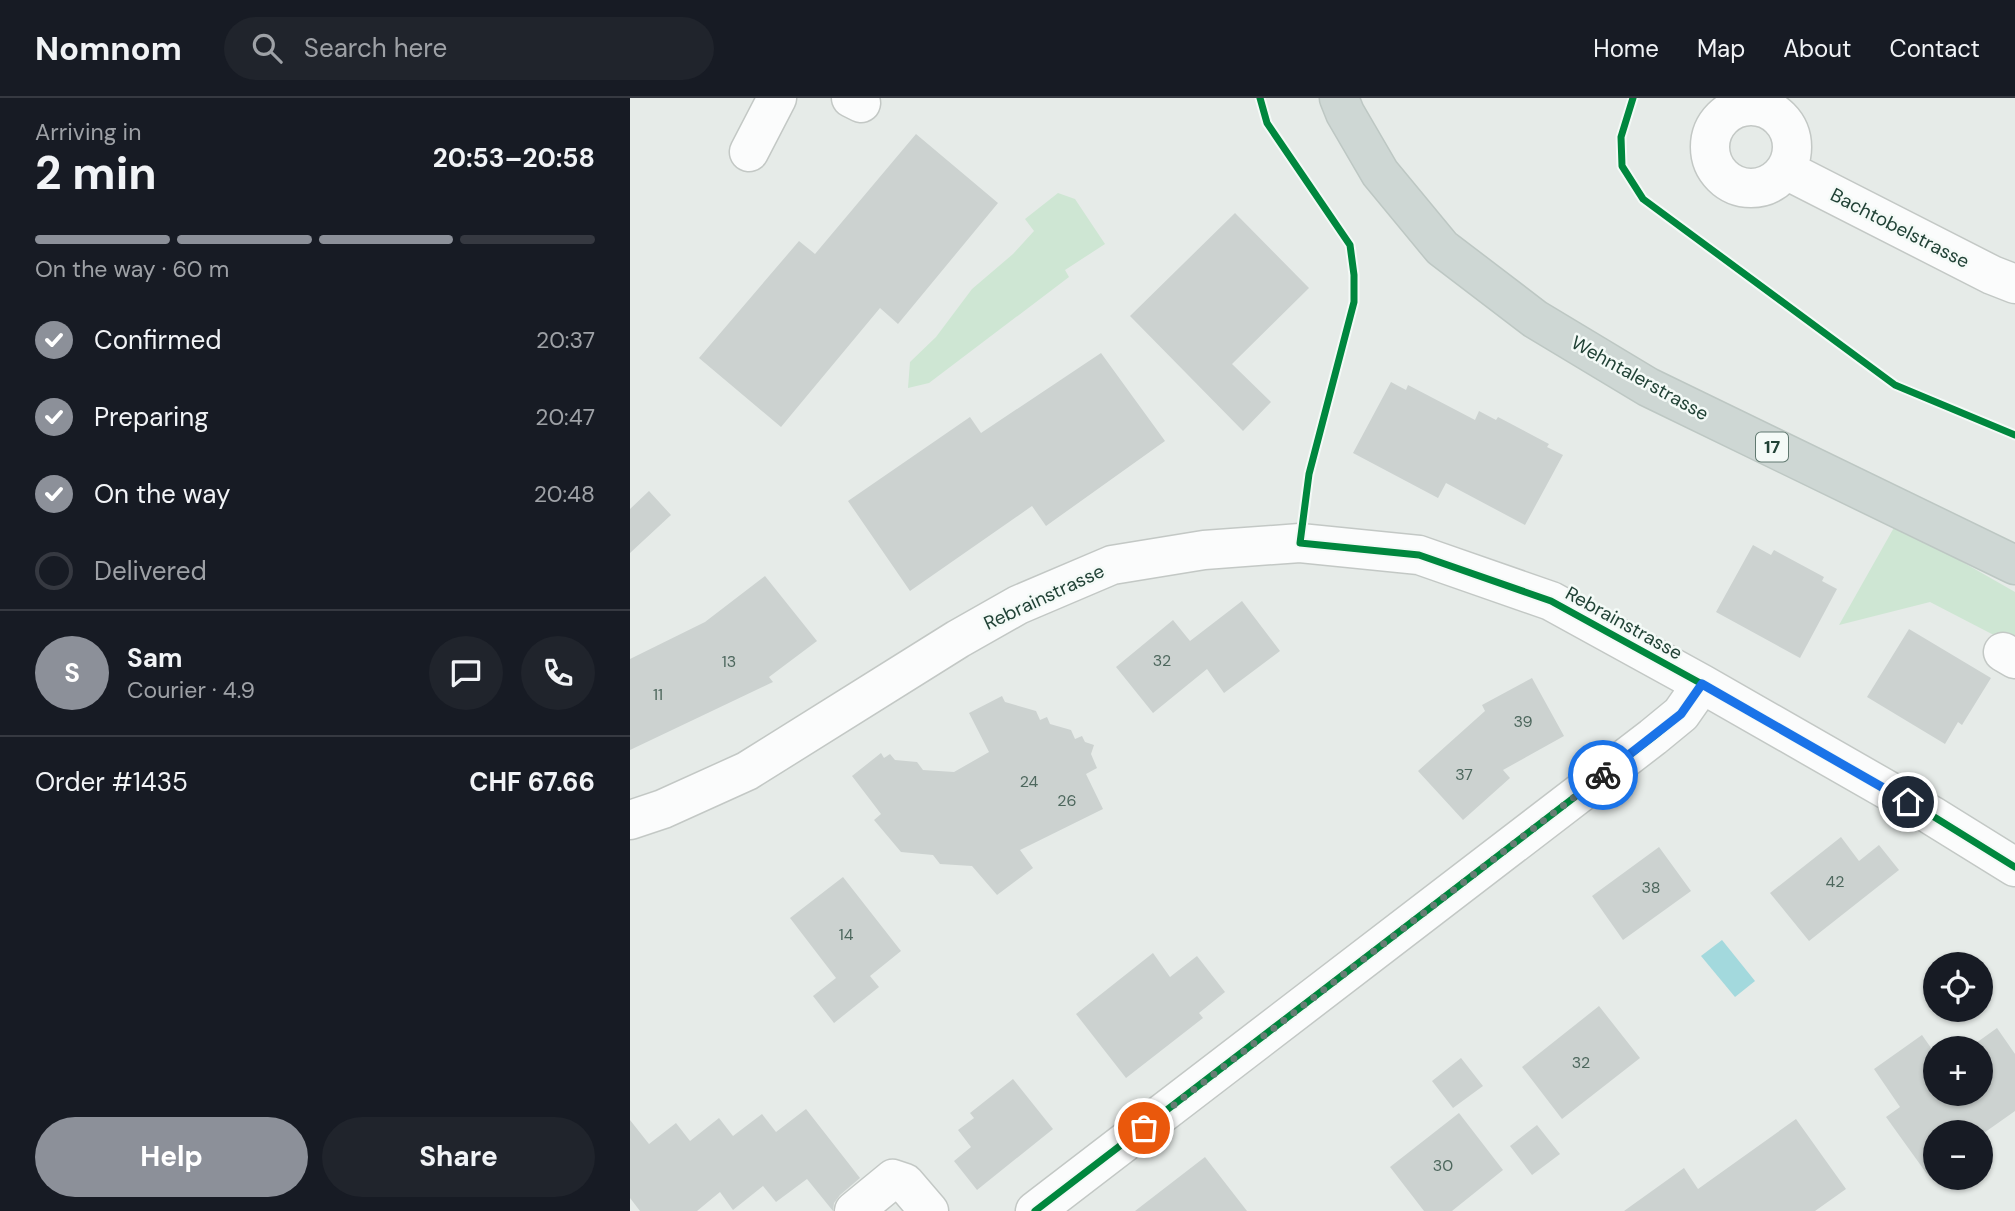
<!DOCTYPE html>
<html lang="en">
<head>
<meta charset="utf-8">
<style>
	body { margin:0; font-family:"DM Sans",sans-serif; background:#20242c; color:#f1f3f6; height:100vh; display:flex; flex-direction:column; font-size:26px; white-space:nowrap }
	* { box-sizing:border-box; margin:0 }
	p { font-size:23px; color:#9ea1a6 }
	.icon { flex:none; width:38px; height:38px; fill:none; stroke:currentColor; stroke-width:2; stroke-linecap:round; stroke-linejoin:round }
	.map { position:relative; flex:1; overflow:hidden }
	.sheet { display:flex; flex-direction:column; background:#171b24; width:630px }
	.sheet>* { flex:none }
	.tools { position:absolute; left:1293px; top:854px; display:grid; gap:14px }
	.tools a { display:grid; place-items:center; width:70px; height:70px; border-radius:50%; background:#171b24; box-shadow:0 2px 5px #0004; font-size:35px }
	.pin { position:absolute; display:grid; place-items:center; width:60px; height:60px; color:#fff; margin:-30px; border:4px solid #fff; border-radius:50%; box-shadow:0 2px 7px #0007 }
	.courier { position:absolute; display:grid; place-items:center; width:70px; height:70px; margin:-35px; border:5px solid #1a73e8; border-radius:50%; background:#fff; color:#222; box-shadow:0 2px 9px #0007 }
	.summary em { font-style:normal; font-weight:700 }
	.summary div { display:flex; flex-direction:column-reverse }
	.summary { display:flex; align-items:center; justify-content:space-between; height:119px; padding:0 35px }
	h1 { font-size:46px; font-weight:700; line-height:52px }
	.bar { display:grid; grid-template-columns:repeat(4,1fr); gap:10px 7px; align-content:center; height:84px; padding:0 35px }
	.bar i { height:9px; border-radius:5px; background:#363941 }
	.bar .active { background:#8c9099 }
	.bar p { grid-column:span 4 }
	.line { display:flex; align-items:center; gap:18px; padding:0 35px; border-top:2px solid #363941 }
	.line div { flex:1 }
	.round { display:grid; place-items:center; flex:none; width:74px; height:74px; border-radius:37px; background:#20242c }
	ol { padding:0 35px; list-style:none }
	li { display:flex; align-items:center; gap:21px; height:77px }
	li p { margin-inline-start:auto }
	li .icon { padding:7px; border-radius:50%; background:#8c9099; color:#fff; stroke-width:4 }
	li:last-child { color:#9ea1a6 }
	li i { width:38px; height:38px; border:4px solid #363941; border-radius:50% }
	.action { display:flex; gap:14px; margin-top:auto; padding:14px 35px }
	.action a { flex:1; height:80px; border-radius:42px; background:#8c9099; color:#fff; font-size:28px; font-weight:700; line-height:80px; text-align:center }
	.action a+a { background:#20242c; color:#f1f3f6 }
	header { display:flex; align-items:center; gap:42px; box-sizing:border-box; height:98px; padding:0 35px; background:#171b24; border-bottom:2px solid #363941 }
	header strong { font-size:33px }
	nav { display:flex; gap:38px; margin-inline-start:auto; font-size:24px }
	.search { width:490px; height:63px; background:#20242c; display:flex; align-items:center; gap:18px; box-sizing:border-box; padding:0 24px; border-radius:38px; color:#9ea1a6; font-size:26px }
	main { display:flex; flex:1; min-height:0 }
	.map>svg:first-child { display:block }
	.green { fill:#cee6d3 }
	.water { fill:#a3d9dd }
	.building { fill:#ccd2d0 }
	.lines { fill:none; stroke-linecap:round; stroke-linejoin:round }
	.minor-casing { stroke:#c3c8c5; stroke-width:41 }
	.major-casing { stroke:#bdc7c3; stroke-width:41 }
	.minor { stroke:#fbfcfc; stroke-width:38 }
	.major { stroke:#ced7d4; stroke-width:38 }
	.cycleway-casing { stroke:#f4faf7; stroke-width:11 }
	.cycleway { stroke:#00873e; stroke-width:7 }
	.done { stroke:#667d74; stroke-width:7; stroke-dasharray:0 12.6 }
	.route { stroke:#1a73e8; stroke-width:9 }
	.labels { text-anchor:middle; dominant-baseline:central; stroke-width:5; stroke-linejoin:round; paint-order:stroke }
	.number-label { font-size:16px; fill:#4d675d }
	.shield { fill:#f4faf7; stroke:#607970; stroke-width:2 }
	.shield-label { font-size:18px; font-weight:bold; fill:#214236 }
	.street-label { font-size:19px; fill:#214236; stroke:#f4faf7 }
</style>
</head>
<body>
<header>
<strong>Nomnom</strong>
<div class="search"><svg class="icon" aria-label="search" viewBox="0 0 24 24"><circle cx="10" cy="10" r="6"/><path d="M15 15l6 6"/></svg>Search here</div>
<nav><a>Home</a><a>Map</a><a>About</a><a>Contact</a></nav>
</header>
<main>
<section class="sheet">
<div class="summary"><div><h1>2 min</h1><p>Arriving in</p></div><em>20:53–20:58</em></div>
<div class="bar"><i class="active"></i><i class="active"></i><i class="active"></i><i></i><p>On the way · 60 m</p></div>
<ol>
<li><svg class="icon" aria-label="check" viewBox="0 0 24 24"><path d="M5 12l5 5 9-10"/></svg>Confirmed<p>20:37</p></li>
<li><svg class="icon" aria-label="check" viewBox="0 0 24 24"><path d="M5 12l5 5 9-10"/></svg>Preparing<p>20:47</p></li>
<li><svg class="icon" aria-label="check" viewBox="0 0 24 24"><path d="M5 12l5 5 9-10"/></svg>On the way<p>20:48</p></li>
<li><i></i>Delivered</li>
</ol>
<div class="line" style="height:126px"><b class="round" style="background:#8c9099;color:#fff">S</b><div><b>Sam</b><p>Courier · 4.9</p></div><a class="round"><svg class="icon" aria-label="chat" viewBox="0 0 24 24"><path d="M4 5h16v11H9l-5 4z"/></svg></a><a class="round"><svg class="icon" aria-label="phone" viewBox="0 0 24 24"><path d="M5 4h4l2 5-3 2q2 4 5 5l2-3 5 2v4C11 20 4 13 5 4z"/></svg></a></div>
<div class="line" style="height:91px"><div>Order #1435</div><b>CHF 67.66</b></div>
<div class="action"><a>Help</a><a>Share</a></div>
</section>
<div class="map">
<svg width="1385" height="1113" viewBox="0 0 1385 1113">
	<rect width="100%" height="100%" fill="#e6ebe8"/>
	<path class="green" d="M428 95 445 101 475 146 435 172 439 179 299 285 278 290 280 264 306 239 342 191 383 156 404 133 395 121Z
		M1266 426 1385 494V548L1300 504 1209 527Z"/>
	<path class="water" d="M1092 842 1125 883 1105 899 1071 858Z"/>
	<path class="building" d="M286 36 368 105 268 226 250 210 151 329 69 260 169 143 185 156Z
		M605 115 679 190 602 266 641 304 613 333 500 218Z
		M471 255 535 343 416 428 402 408 280 493 218 403 340 319 351 335Z
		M761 284 776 292 778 287 845 322 849 313 866 322 868 319 919 346 917 349 933 357 895 427 816 385 808 400 723 355Z
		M19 393 41 417 0 455V411Z
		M1123 447 1141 457 1144 452 1194 479 1192 483 1207 491 1170 560 1086 514Z
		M135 478 187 543 139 579 143 584 0 652V561L75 524Z
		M612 503 650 553 594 595 577 571 523 615 486 569 543 522 560 543Z
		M1279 531 1361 580 1332 627 1328 624 1315 646 1237 599Z
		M902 580 934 638 873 672 880 680 833 722 788 673 855 613 852 607Z
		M372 598 375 604 406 613 410 622 417 619 420 626 441 632 445 641 452 638 455 644 464 647 461 656 467 670 456 676 473 711 390 752 403 770 367 797 342 768 310 766 303 757 271 754 244 722 251 716 222 678 251 655 254 660 260 656 265 662 287 664 293 672 324 674 359 654 339 615Z
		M1211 739 1229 763 1249 747 1269 772 1179 843 1140 795Z
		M1029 749 1061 793 993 842 962 798Z
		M213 779 271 853 240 878 249 889 204 925 183 898 206 880 160 820Z
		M523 855 540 879 567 858 595 894 569 915 573 920 496 980 446 916Z
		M969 908 1010 960 932 1021 892 969Z
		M1367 930 1385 956V1013L1351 1037V1034H1306V1069L1297 1076 1256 1019 1270 1009 1244 971 1292 937 1306 957V996H1351V950H1339Z
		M831 960 853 988 823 1010 802 983Z
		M383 981 423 1031 347 1092 324 1063 341 1049 328 1032 344 1020 340 1015Z
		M176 1011 230 1080 210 1097 204 1105 203 1113 177 1081 146 1104 133 1088 103 1112 90 1094 67 1113H10L0 1100V1022L19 1046 46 1025 60 1043 89 1020 103 1038 132 1016 146 1034Z
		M829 1015 873 1072 822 1113H794L760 1069Z
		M1166 1021 1216 1091 1185 1113H994L1054 1070 1068 1091Z
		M907 1027 930 1056 902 1077 880 1048Z
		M575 1059 617 1113H505Z"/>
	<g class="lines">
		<g class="minor-casing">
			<path id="minor" d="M221 0 231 5
				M1080 49a41 41 0 1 1 82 0a41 41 0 1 1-82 0Z
				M119 54 147 0
				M1156 72 1362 177 1385 186
				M1373 554 1385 561
				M0 722 33 711 117 673 328 541 388 507 482 467 574 452 670 445 789 457 921 503 1072 586 1301 717 1385 769
				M224 1113 263 1081 275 1085 299 1113
				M405 1113 1023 639 1051 616 1072 586"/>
		</g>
		<g class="major-casing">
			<path id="major" d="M709 0 715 15 750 75 812 150 905 221 1018 289 1385 467"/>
		</g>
		<use href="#minor" class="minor"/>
		<use href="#major" class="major"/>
		<g class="cycleway-casing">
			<path id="cycleway" d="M630 0 637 25 720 147 724 177V204L679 376 670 445 789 457 921 503 1072 586 1301 717 1385 769
				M1003 0 991 39 992 68 1013 101 1265 287 1385 337
				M405 1113 1023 639 1051 616 1072 586"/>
		</g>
		<use href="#cycleway" class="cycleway"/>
	</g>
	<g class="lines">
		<path class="done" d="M514 1030 973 677"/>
		<path class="route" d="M973 677 1051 616 1072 586 1278 704"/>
	</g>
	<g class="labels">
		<g class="number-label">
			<text x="532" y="562">32</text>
			<text x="99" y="563">13</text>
			<text x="28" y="596">11</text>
			<text x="893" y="623">39</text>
			<text x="834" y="676">37</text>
			<text x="399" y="683">24</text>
			<text x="437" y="702">26</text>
			<text x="1205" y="783">42</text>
			<text x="1021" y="789">38</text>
			<text x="216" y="836">14</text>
			<text x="951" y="964">32</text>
			<text x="813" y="1067">30</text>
		</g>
		<rect class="shield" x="1126" y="334.5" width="32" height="29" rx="5"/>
		<g class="shield-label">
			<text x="1142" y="349">17</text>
		</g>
		<g class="street-label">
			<text transform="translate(1270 130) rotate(27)">Bachtobelstrasse</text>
			<text transform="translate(1010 280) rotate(29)">Wehntalerstrasse</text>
			<text transform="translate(414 499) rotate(-25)">Rebrainstrasse</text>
			<text transform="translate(994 525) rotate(29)">Rebrainstrasse</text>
		</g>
	</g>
</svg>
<div class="tools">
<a><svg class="icon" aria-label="locate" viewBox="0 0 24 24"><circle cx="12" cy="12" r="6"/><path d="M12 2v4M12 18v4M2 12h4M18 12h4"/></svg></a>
<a>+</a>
<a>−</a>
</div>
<div class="pin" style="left:514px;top:1030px;background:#ea580c"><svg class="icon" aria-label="bag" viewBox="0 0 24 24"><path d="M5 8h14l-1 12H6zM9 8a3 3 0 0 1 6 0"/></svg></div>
<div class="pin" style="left:1278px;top:704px;background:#1f2937"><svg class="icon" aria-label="home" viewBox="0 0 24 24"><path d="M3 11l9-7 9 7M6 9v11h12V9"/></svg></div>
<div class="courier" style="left:973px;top:677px"><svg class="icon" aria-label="bike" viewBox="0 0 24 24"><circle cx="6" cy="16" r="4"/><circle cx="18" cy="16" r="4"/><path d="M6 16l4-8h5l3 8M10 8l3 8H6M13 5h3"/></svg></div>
</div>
</main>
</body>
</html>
